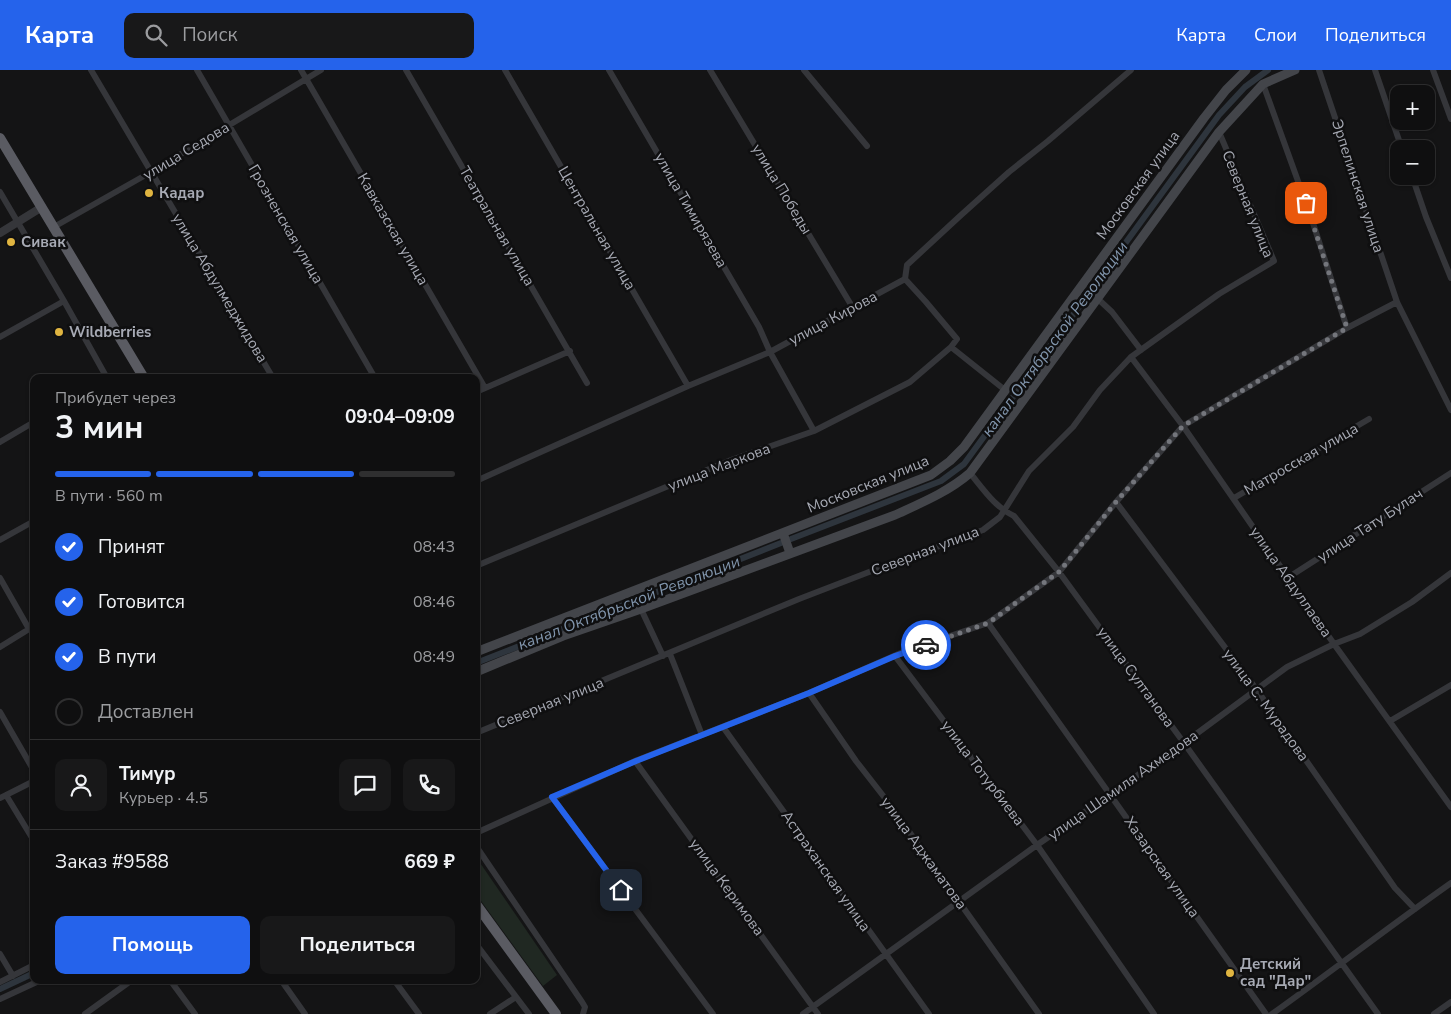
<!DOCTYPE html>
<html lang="ru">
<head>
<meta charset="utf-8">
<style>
	body { margin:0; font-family:"Nunito Sans",sans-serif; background:#181819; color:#f1f3f6; height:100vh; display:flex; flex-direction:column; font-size:19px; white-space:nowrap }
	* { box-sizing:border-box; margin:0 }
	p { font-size:16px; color:#9b9c9f }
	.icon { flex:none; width:28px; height:28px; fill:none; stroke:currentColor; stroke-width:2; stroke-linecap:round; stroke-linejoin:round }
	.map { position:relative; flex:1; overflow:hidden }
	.panel { position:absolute; left:30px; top:304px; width:450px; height:610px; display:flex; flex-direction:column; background:#0f0f10; border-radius:10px; box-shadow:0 1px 4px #0004,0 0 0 1px #2f2f30 }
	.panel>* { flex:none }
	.controls { position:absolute; left:1390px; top:15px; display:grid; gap:10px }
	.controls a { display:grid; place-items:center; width:45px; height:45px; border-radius:10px; background:#0f0f10; box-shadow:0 1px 4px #0004,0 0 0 1px #2f2f30; font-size:25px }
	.pin { position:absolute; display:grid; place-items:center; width:42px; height:42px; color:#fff; margin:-21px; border-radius:10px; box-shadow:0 2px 8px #0006 }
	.courier { position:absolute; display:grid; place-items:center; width:50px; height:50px; margin:-25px; border:4px solid #2563eb; border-radius:50%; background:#fff; color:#222; box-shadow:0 1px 6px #0007 }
	.head em { font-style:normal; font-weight:700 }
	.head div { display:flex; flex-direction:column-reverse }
	.head { display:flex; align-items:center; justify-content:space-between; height:85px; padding:0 25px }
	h1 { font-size:32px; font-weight:700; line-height:38px }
	.bar { display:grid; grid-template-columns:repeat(4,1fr); gap:8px 5px; align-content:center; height:60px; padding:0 25px }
	.bar i { height:6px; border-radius:4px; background:#2f2f30 }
	.bar .on { background:#2563eb }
	.bar p { grid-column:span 4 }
	.line { display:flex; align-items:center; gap:12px; padding:0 25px; border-top:1px solid #2f2f30 }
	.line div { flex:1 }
	.round { display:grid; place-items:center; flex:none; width:52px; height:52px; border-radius:10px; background:#181819 }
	ol { padding:0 25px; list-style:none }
	li { display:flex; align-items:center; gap:15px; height:55px }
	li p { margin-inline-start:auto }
	li .icon { padding:5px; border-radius:50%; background:#2563eb; color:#fff; stroke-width:4 }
	li:last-child { color:#9b9c9f }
	li i { width:28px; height:28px; border:2px solid #2f2f30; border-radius:50% }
	.primary-button { display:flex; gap:10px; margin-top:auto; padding:10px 25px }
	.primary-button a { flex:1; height:58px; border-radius:10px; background:#2563eb; color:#fff; font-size:20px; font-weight:700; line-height:58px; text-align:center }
	.primary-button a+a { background:#181819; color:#f1f3f6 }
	header { display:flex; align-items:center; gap:30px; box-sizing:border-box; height:70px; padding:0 25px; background:#2563eb; color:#fff }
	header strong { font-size:24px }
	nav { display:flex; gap:28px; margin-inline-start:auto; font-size:18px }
	.search { width:350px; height:45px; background:#181819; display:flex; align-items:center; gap:12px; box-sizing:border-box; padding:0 18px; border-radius:10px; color:#9b9c9f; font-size:19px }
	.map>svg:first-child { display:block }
	.green { fill:#202822 }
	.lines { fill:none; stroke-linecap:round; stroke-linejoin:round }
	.canal { stroke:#2e353d; stroke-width:6 }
	.minor { stroke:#35363a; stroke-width:6 }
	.tertiary { stroke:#35363a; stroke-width:8 }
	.secondary { stroke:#43454a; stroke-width:9 }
	.trunk { stroke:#5a5b62; stroke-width:10 }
	.done { stroke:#74767c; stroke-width:5; stroke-dasharray:0 9 }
	.route { stroke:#2563eb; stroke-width:6 }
	.poi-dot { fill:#e0b541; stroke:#0f0f10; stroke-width:2 }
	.labels { text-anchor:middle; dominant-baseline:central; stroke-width:5; stroke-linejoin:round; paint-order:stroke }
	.street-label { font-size:15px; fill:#a7aab4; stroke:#0f0f10 }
	.poi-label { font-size:15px; font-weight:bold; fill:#a7aab4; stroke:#0f0f10; text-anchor:start }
	.water-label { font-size:16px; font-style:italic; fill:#8195ac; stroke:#0f0f10 }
</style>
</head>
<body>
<header>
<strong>Карта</strong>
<div class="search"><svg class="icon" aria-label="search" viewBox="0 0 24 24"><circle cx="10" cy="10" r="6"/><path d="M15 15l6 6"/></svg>Поиск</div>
<nav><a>Карта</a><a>Слои</a><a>Поделиться</a></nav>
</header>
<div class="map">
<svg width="1451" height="944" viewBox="0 0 1451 944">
	<rect width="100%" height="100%" fill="#141415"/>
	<path class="green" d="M476 787 557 905 543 916 476 824Z"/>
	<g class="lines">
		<path class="canal" d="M791 469 941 411 964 394 1219 45 1245 17 1268 0
			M476 593 781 473
			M0 919 34 903"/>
		<path class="minor" d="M91 0 273 308
			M197 0 375 308
			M301 0 485 318
			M406 0 587 313
			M505 0 688 316
			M609 0 759 257 770 282 814 361
			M710 0 853 238
			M804 0 867 76
			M1319 0 1397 232 1451 340
			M1375 0 1402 79
			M1433 0 1451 49
			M1263 14 1312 150 1347 258
			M1412 106 1426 147 1451 208
			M0 122 64 231 107 308
			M52 158 151 102 321 0
			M1097 228 1112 242 1141 280
			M0 267 64 231
			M951 277 1005 320
			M1131 287 1183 356 1334 574 1451 737
			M476 322 570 281
			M0 372 34 352
			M970 403C984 420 995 437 1014 446L1059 502 1184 673 1378 944
			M476 411 688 316 770 282 905 209 907 195 960 146 1009 102 1048 71 1131 0
			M1234 428 1369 349
			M1116 432 1257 620 1395 818 1415 839
			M0 470 34 451
			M476 496 731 390 814 361 910 312 951 277 957 269 926 232 905 209
			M1289 507 1451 403
			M0 508 29 559
			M641 539 663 586
			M988 553 1266 944
			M0 577 34 556
			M670 584 702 665
			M895 586 1037 775 1154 944
			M809 623 856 691 888 732 1039 944
			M0 642 34 701
			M1390 651 1451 615
			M723 657 929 944
			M476 663 799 529 882 497 983 460 1000 447 1029 401 1073 357 1100 320 1131 287 1219 224 1274 191 1219 62
			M635 691 818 944
			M6 725 34 771
			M552 727 713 944
			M0 728 34 711
			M476 763 635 691 809 623 903 582 988 553 1059 502 1116 432 1183 356 1347 258 1397 232
			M476 776 582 932 585 937 583 944
			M476 874 529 944
			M0 884 13 906
			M170 910 195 944
			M281 910 305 944
			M394 910 419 944
			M0 912 34 895
			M0 929 41 910
			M85 944 132 910
			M490 944 516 927
			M803 944 1037 775 1184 673 1287 597 1334 574 1360 564 1412 532 1451 503
			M1272 944C1332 901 1390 856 1451 813
			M1434 944 1451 932"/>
		<path class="tertiary" d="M0 163 42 137"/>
		<path class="secondary" d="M783 463 790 483
			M476 582 931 405 950 391 964 377 1204 48 1226 20 1246 0
			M476 602 563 566 641 539 895 445C921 433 948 422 970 403L1219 62 1263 14 1295 0"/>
		<path class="trunk" d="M0 68 144 308
			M476 834 556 944"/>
	</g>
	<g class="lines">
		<path class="done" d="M926 575 988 553 1059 502 1116 432 1183 356 1347 258 1306 133"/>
		<path class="route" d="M621 820 552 727 636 691 809 623 895 586 926 575"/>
	</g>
	<g class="poi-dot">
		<circle cx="149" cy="123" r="5"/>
		<circle cx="11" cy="172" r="5"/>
		<circle cx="59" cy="262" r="5"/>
		<circle cx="1230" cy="903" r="5"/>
	</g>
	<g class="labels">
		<g class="street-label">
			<text transform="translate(186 81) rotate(-31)">улица Седова</text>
			<text transform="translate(1138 115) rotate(-54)">Московская улица</text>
			<text transform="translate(1358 116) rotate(72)">Эрпелинская улица</text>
			<text transform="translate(782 119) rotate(59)">улица Победы</text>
			<text transform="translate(1248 134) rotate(68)">Северная улица</text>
			<text transform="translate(691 140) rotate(60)">улица Тимирязева</text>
			<text transform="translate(286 154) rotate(60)">Грозненская улица</text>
			<text transform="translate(497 156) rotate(60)">Театральная улица</text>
			<text transform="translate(597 158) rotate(60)">Центральная улица</text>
			<text transform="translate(393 159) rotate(60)">Кавказская улица</text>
			<text transform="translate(220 218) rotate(59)">улица Абдулмеджидова</text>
			<text transform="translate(833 248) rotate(-28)">улица Кирова</text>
			<text transform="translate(1301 389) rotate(-30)">Матросская улица</text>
			<text transform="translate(719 397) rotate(-21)">улица Маркова</text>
			<text transform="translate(868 414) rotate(-22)">Московская улица</text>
			<text transform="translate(1370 455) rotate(-33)">улица Тату Булач</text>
			<text transform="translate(925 481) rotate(-21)">Северная улица</text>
			<text transform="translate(1291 512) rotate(55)">улица Абдуллаева</text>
			<text transform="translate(1136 607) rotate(54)">улица Султанова</text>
			<text transform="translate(550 633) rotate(-22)">Северная улица</text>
			<text transform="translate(1266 635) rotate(54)">улица С. Мурадова</text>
			<text transform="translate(983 703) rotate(53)">улица Тотурбиева</text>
			<text transform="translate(1123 715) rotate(-35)">улица Шамиля Ахмедова</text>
			<text transform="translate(924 783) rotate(54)">улица Аджаматова</text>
			<text transform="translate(1162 797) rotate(55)">Хазарская улица</text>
			<text transform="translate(826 801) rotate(55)">Астраханская улица</text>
			<text transform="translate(727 817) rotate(54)">улица Керимова</text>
		</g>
		<g class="poi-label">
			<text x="159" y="123">Кадар</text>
			<text x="21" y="172">Сивак</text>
			<text x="69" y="262">Wildberries</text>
			<text x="1240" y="894">Детский<tspan x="1240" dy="17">сад "Дар"</tspan></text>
		</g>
		<g class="water-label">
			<text transform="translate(1055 269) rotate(-54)">канал Октябрьской Революции</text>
			<text transform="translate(629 533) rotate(-21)">канал Октябрьской Революции</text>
		</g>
	</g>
</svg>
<div class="controls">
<a>+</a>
<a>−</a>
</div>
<div class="pin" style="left:1306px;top:133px;background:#ea580c"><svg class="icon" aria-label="bag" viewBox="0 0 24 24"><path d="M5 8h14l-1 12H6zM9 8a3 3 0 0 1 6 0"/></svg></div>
<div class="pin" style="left:621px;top:820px;background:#1f2937"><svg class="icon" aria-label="home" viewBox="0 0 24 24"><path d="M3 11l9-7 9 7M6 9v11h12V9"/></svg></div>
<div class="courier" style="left:926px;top:575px"><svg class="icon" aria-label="car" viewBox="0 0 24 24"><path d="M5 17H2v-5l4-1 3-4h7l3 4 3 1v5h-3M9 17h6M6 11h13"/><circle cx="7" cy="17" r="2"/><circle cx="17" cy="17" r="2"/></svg></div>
<section class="panel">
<div class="head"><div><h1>3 мин</h1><p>Прибудет через</p></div><em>09:04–09:09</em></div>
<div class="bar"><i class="on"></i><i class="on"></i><i class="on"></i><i></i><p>В пути · 560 m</p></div>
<ol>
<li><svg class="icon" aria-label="check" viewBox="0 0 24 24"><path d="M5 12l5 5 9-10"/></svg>Принят<p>08:43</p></li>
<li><svg class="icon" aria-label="check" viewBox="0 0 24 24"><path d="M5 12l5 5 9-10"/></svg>Готовится<p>08:46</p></li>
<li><svg class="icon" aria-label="check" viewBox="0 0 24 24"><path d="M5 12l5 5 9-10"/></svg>В пути<p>08:49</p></li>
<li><i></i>Доставлен</li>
</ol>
<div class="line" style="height:90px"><a class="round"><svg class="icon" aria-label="person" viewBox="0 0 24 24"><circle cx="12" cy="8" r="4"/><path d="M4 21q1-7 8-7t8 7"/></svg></a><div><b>Тимур</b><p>Курьер · 4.5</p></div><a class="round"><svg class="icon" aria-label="chat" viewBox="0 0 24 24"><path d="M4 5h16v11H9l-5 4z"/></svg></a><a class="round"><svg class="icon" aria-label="phone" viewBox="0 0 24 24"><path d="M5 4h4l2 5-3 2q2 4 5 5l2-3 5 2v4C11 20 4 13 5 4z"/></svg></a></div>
<div class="line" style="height:65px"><div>Заказ #9588</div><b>669 ₽</b></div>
<div class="primary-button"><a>Помощь</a><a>Поделиться</a></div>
</section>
</div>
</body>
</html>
